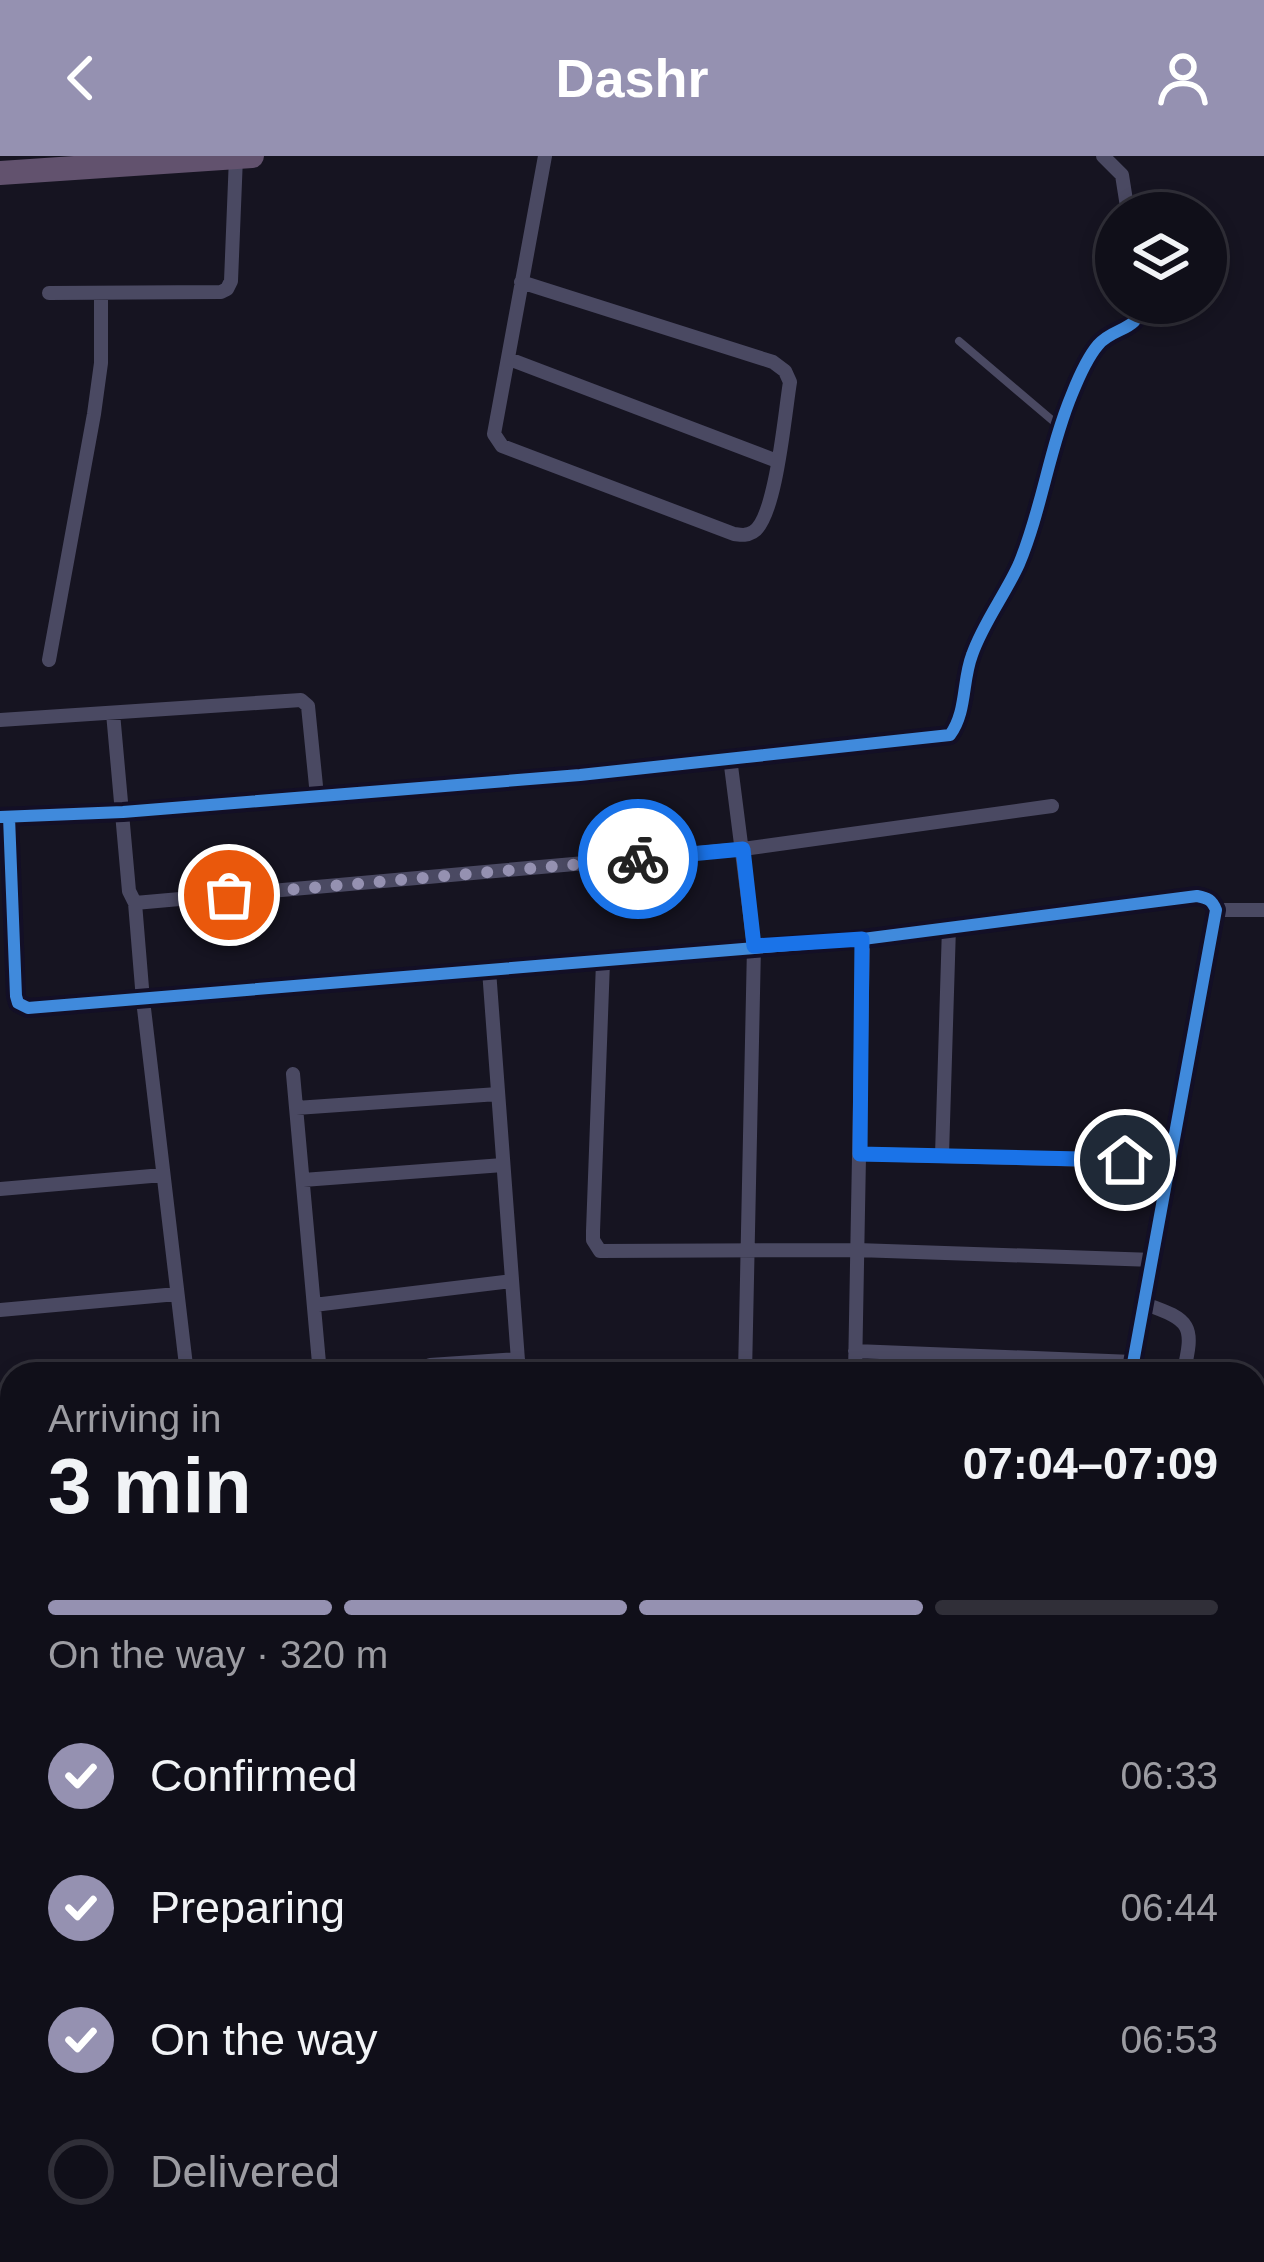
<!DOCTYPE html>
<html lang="en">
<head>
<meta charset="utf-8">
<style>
	body { margin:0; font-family:Helvetica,sans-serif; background:#1e1d26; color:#f1f3f6; height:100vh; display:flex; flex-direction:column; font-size:45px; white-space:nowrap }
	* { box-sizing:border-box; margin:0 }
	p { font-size:39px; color:#9c9ca2 }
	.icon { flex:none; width:66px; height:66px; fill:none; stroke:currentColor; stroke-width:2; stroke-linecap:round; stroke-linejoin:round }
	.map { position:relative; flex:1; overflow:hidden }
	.details { position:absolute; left:0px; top:1206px; width:1266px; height:900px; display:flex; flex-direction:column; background:#100f19; border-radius:36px 36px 0 0; box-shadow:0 6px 18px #0003,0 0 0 3px #302f38 }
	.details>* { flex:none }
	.controls { position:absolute; left:1095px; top:36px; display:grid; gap:24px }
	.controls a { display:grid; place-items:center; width:132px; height:132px; border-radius:50%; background:#100f19; box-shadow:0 6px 18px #0003,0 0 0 3px #302f38; font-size:60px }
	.pin { position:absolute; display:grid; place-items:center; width:102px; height:102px; color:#fff; margin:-51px; border:6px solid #fff; border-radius:50%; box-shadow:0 3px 12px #0007 }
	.courier { position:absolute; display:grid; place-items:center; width:120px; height:120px; margin:-60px; border:9px solid #1a73e8; border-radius:50%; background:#fff; color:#222; box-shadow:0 3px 15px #0007 }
	.summary em { font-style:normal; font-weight:600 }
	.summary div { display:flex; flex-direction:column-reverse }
	.summary { display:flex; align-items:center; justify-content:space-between; height:204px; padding:0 48px }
	h1 { font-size:78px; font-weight:600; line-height:90px }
	.bar { display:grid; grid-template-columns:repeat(4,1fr); gap:18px 12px; align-content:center; height:144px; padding:0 48px }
	.bar i { height:15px; border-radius:9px; background:#302f38 }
	.bar .active { background:#9591b1 }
	.bar p { grid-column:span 4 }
	ol { padding:0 48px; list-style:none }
	li { display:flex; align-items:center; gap:36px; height:132px }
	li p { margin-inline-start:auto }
	li .icon { padding:12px; border-radius:50%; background:#9591b1; color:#fff; stroke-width:4 }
	li:last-child { color:#9c9ca2 }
	li i { width:66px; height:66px; border:6px solid #302f38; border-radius:50% }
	header { display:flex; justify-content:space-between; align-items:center; height:156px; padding:0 48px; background:#9591b1; color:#fff; font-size:54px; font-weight:600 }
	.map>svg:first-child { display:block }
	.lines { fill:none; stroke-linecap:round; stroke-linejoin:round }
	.service { stroke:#4a4962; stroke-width:8 }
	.minor { stroke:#4a4962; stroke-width:14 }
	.trunk { stroke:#62526e; stroke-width:24 }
	.cycleway-casing { stroke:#130f26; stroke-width:20 }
	.cycleway { stroke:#408adc; stroke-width:12 }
	.done { stroke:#9591b1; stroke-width:12; stroke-dasharray:0 21.6 }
	.route { stroke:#1a73e8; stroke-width:15 }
</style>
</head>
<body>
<header><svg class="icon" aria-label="back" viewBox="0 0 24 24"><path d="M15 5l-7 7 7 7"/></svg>Dashr<svg class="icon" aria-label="person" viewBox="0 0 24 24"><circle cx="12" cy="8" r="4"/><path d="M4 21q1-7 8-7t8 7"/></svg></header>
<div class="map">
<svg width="1264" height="2106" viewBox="0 0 1264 2106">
	<rect width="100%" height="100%" fill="#161421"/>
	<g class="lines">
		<path class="service" d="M959 185 1059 270
			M1254 1368 1264 1313"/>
		<path class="minor" d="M1103 0 1122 19 1128 57
			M521 126 773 206 785 215 790 226C785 255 776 363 753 376 746 380 742 379 734 378L502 290 494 278 545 0
			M49 137 221 136 227 133 231 125 236 1
			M509 203 777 305
			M49 504 94 258 101 207V137
			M113 557 129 735 135 747 143 844 187 1218
			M0 564 301 544 308 550 317 640
			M730 602 754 790 745 1218
			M5 661 123 656 580 619 950 579C967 556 962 525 972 499 983 467 1005 439 1019 408 1042 353 1049 293 1072 238 1078 223 1087 202 1098 189 1114 170 1140 176 1141 147
			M9 661 16 840 18 847 28 852 863 783 1197 740C1208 742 1212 744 1216 754L1131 1218
			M135 747 743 693 1052 650
			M1216 754H1264
			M603 806 593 1075V1084L600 1095 857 1094 1154 1104
			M489 814 519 1218
			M293 918 320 1218
			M296 952 498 938
			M860 998 1171 1006
			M942 999 949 771
			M303 1024 503 1009
			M0 1033 163 1019
			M1145 1148C1191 1164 1195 1169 1183 1218
			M314 1149 512 1125
			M0 1154 177 1138
			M855 1195 1133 1206
			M430 1209 518 1203
			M855 1218 863 783
			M0 1434 12 1432
			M0 1508 12 1506
			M0 1567 12 1564
			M0 1588 12 1629
			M1254 1650 1264 1648
			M0 1681 12 1680
			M1254 1757 1264 1755
			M0 1823H12
			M1254 1840 1264 1837
			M0 1847 12 1846
			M1254 1910 1264 1906
			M0 1967 12 1968
			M1254 2029 1264 1927
			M0 2050 12 2051
			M423 2094 445 2106
			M585 2094 592 2106
			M928 2094 929 2106
			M15 2106 17 2094
			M132 2106 133 2094
			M410 2106 411 2094
			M636 2106 711 2094
			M819 2106 820 2094
			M1247 2106 1248 2094"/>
		<path class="trunk" d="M0 17 252 0"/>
		<g class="cycleway-casing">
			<path id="cycleway" d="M0 661 123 656 580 619 950 579C967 556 962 525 972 499 983 467 1005 439 1019 408 1042 353 1049 293 1072 238 1078 223 1087 202 1098 189 1114 170 1140 176 1141 147
				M9 661 16 840 18 847 28 852 863 783 1197 740C1208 742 1212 744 1216 754L1131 1218"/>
		</g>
		<use href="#cycleway" class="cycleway"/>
	</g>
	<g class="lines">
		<path class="done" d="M229 739 638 703"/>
		<path class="route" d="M638 703 743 693 754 790 862 783 860 998 1125 1004"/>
	</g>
</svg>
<div class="controls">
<a><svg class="icon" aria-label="layers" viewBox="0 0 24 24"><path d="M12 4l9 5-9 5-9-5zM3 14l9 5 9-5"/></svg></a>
</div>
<div class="pin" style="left:229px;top:739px;background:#ea580c"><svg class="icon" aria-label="bag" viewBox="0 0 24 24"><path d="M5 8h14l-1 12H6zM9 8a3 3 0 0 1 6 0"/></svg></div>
<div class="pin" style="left:1125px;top:1004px;background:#1f2937"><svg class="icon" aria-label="home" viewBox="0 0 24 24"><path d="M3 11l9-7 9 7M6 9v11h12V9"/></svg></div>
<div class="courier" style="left:638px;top:703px"><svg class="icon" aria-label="bike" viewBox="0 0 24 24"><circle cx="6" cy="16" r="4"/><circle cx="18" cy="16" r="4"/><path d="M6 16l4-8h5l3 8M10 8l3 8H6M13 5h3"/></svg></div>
<section class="details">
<div class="summary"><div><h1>3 min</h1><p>Arriving in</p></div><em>07:04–07:09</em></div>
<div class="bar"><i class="active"></i><i class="active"></i><i class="active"></i><i></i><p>On the way · 320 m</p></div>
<ol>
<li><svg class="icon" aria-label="check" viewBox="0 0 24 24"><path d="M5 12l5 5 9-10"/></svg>Confirmed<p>06:33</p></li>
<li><svg class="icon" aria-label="check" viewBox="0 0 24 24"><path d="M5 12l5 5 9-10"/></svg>Preparing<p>06:44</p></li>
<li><svg class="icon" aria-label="check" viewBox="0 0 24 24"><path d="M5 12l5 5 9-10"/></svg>On the way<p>06:53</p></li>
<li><i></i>Delivered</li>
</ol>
</section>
</div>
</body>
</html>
